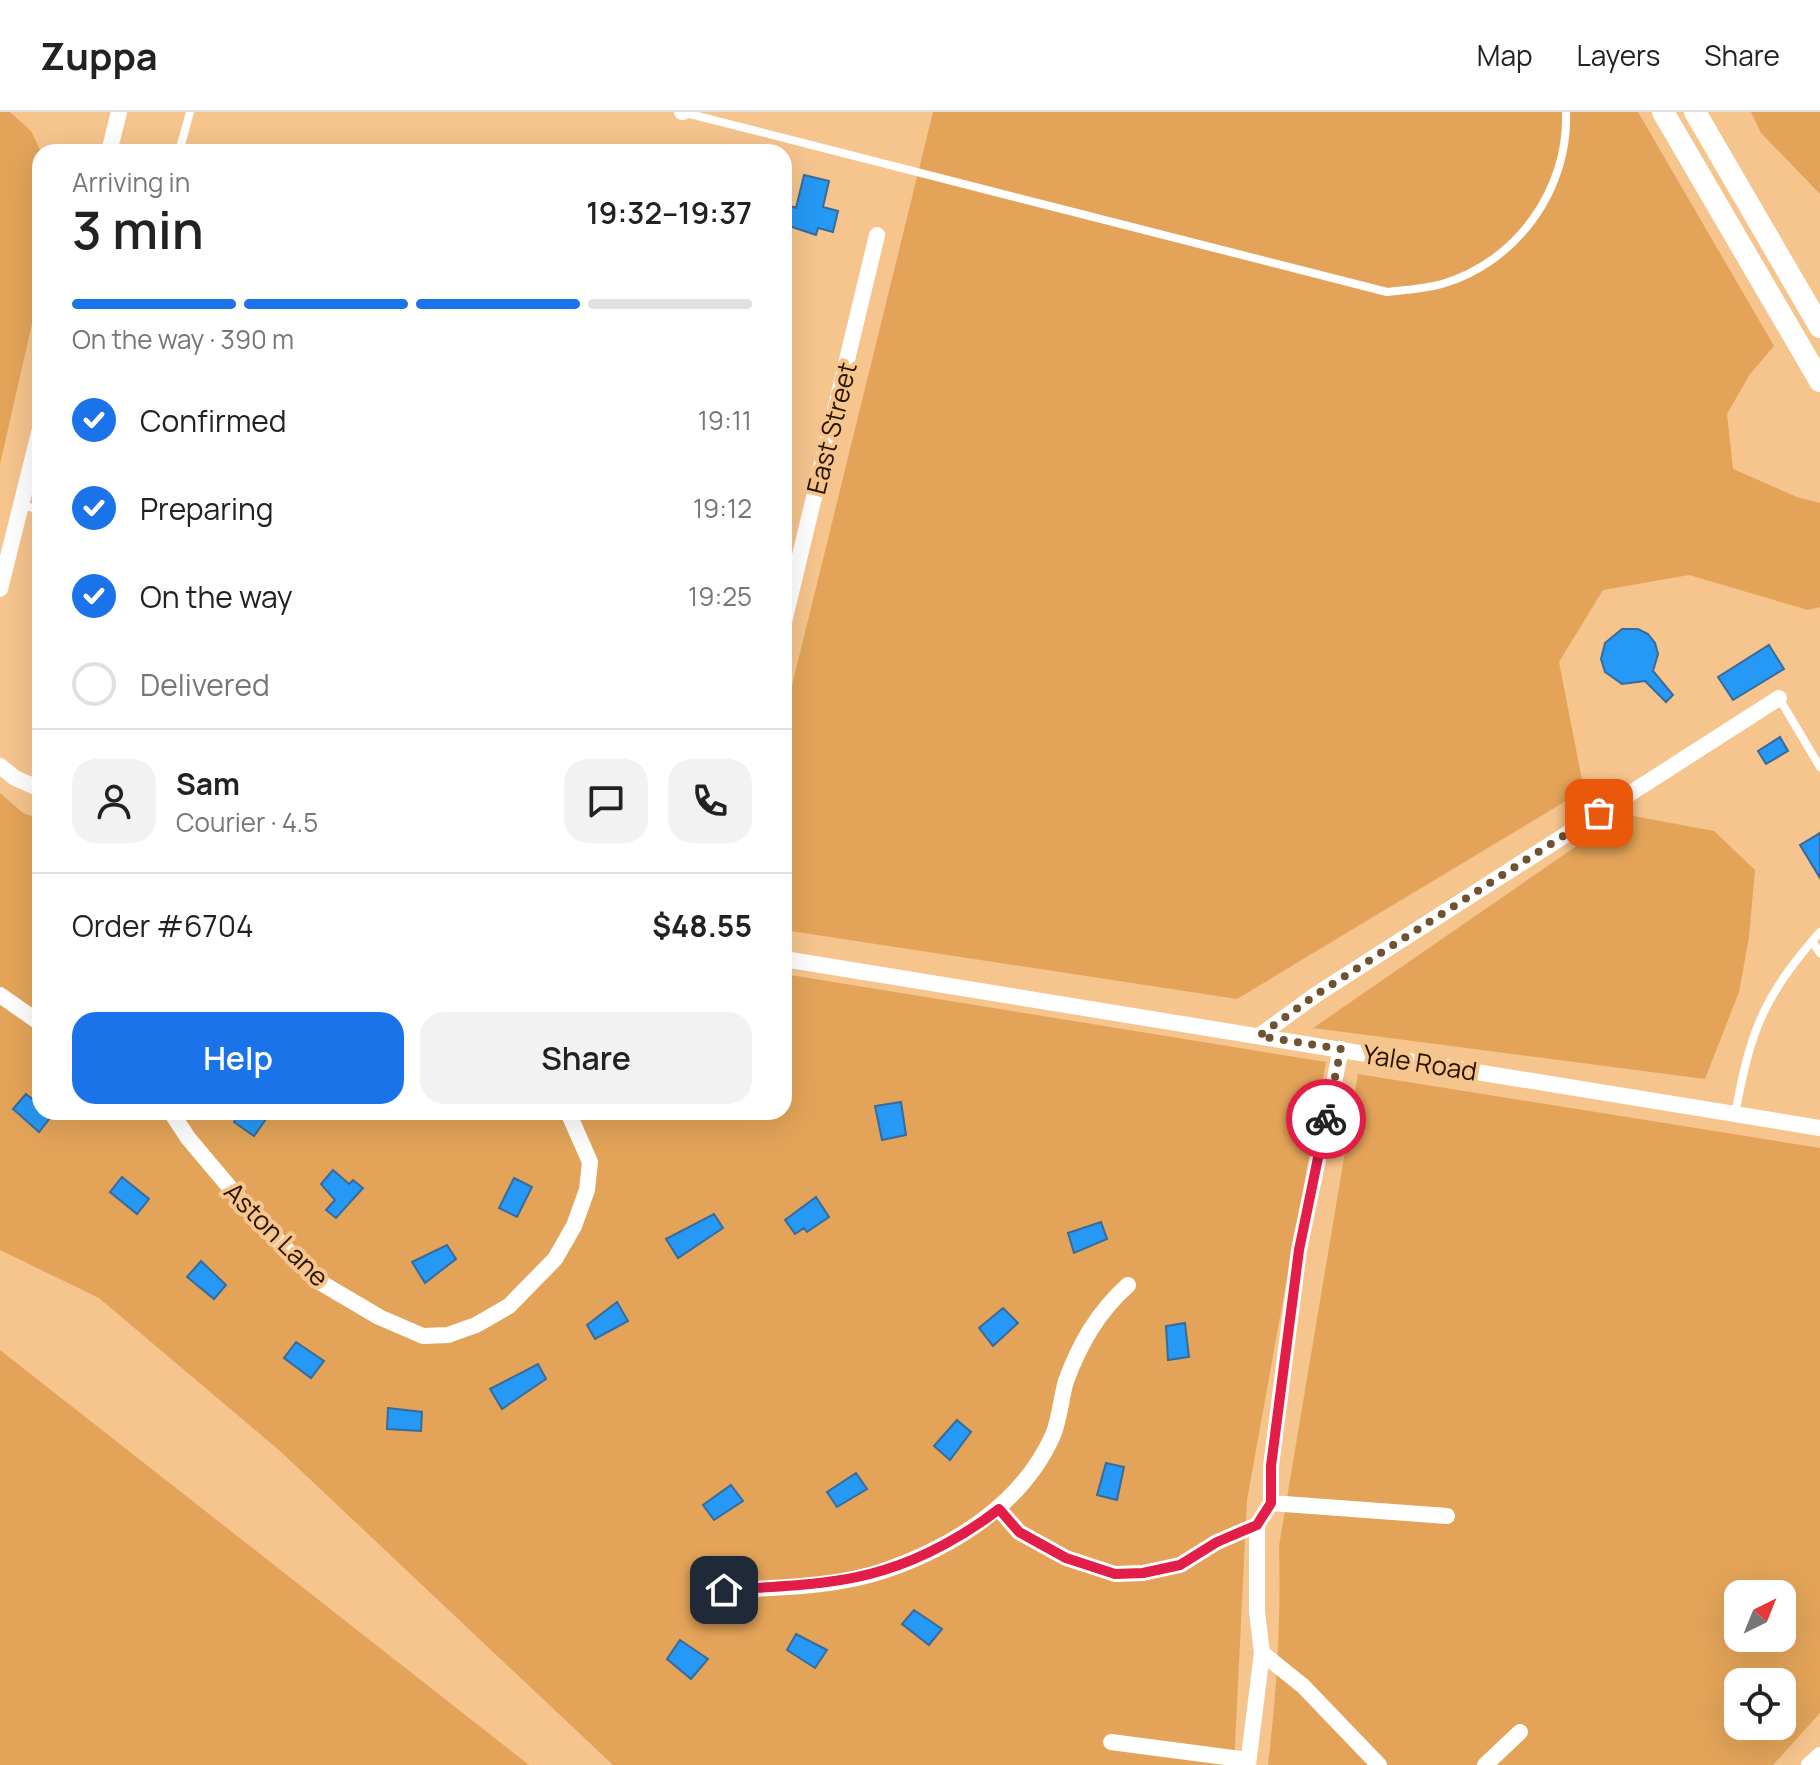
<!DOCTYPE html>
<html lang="en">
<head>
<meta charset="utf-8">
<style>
	body { margin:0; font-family:Manrope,sans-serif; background:#f2f2f2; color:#222; height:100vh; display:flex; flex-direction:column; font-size:30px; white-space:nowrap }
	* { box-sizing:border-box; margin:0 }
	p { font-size:26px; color:#767676 }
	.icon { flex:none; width:44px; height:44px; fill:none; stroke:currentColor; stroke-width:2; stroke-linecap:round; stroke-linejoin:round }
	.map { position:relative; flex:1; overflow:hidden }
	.drawer { position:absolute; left:32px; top:32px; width:760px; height:976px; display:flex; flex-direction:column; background:#fff; border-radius:24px; box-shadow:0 8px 32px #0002 }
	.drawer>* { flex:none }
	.needle { width:52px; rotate:43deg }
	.controls { position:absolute; left:1724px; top:1468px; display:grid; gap:16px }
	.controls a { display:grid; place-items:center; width:72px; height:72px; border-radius:16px; background:#fff; box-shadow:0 8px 32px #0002; font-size:40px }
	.pin { position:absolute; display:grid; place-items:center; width:68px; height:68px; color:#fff; margin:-34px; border-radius:16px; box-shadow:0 4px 12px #0006 }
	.courier { position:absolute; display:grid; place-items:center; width:80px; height:80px; margin:-40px; border:6px solid #e11d48; border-radius:50%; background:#fff; color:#222; box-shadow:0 2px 10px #0007 }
	.summary em { font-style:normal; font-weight:600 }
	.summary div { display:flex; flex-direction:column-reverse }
	.summary { display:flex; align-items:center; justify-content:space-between; height:136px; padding:0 40px }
	h1 { font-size:52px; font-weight:600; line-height:60px }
	.bar { display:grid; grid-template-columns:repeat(4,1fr); gap:12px 8px; align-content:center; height:96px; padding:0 40px }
	.bar i { height:10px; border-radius:6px; background:#e0e0e0 }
	.bar .active { background:#1a73e8 }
	.bar p { grid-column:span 4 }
	.line { display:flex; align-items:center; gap:20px; padding:0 40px; border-top:2px solid #e0e0e0 }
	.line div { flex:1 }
	.round { display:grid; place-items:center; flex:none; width:84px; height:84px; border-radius:24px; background:#f2f2f2 }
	ol { padding:0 40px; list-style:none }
	li { display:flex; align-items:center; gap:24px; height:88px }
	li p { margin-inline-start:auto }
	li .icon { padding:8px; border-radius:50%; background:#1a73e8; color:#fff; stroke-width:4 }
	li:last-child { color:#767676 }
	li i { width:44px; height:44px; border:4px solid #e0e0e0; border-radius:50% }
	.cta { display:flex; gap:16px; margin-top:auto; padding:16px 40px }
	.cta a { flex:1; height:92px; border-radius:24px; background:#1a73e8; color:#fff; font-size:32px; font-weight:600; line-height:92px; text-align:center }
	.cta a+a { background:#f2f2f2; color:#222 }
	header { display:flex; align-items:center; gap:48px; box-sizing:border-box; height:112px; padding:0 40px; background:#fff; border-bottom:2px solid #e0e0e0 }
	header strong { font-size:38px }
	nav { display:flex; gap:44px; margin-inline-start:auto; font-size:28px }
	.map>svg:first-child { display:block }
	.green { fill:#e3a459; fill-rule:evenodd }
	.building { fill:#2698f5; stroke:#3a6a98; stroke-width:2 }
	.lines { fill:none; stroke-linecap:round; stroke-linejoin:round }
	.lane { stroke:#fff; stroke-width:8 }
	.street { stroke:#fff; stroke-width:16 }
	.secondary { stroke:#fff; stroke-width:22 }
	.done { stroke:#6e5231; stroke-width:8; stroke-dasharray:0 14.4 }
	.route { stroke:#e11d48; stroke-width:10 }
	.labels { text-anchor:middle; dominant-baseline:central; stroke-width:8; stroke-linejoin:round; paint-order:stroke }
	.street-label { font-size:26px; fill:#251400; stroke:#f6c48d }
</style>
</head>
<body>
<header>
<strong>Zuppa</strong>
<nav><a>Map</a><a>Layers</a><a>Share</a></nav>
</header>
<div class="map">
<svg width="1820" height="1653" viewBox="0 0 1820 1653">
	<rect width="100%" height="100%" fill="#f6c48d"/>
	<path class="green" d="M0 0H10L31 19 41 40 40 177 0 352Z
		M933 0H1638L1774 234 1750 262 1727 302 1733 357 1797 385 1820 391V495L1808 498 1689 463 1603 478 1559 550 1584 678 1237 887 784 818V606Z
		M1751 0H1820V82L1761 21Z
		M0 681 23 701 40 707V1000H784V862L1326 950 1247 1388 1234 1653H613L280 1339 99 1186 0 1138Z
		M1623 702 1714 719 1755 758 1749 825 1739 880 1705 967 1313 916Z
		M1358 962 1820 1036V1601L1773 1653H1268C1277 1579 1281 1508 1279 1434ZM1738 1482H1782V1526H1738ZM1738 1570H1782V1614H1738Z
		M0 1238 529 1653H0Z"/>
	<path class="building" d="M804 63 829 69 823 95 838 99 833 120 818 116 816 123 786 113 791 94 796 96Z
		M1622 517H1638L1648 522 1655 531 1658 542 1653 559 1673 583 1666 590 1645 569 1622 572 1605 560 1601 547 1605 531Z
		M1769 533 1784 557 1733 588 1718 565Z
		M1780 625 1788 639 1766 652 1758 639Z
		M1820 721V766L1800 733Z
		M26 982 40 993V1000L51 1005 39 1020 13 997Z
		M901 990 906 1023 882 1028 875 994Z
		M241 1000H271L254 1024 234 1010Z
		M333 1058 349 1072 353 1068 363 1076 336 1106 326 1098 335 1088 321 1072Z
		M122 1065 149 1087 137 1102 110 1080Z
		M514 1066 532 1075 517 1105 499 1096Z
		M816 1085 829 1105 807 1120 804 1116 795 1122 785 1108Z
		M714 1102 723 1116 678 1146 666 1127Z
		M1101 1110 1107 1127 1074 1141 1068 1121Z
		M447 1133 456 1147 425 1171 412 1150Z
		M201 1149 226 1173 214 1187 187 1165Z
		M617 1190 628 1209 595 1227 587 1213Z
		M1003 1196 1018 1211 993 1234 979 1216Z
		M1185 1211 1189 1245 1168 1248 1166 1214Z
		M296 1230 324 1249 311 1266 284 1246Z
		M538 1252 546 1267 502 1297 490 1277Z
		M388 1296 422 1300 421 1319 387 1317Z
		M957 1308 971 1320 950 1348 934 1334Z
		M1106 1351 1124 1355 1117 1388 1097 1383Z
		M856 1361 867 1377 837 1395 827 1380Z
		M731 1373 743 1389 714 1408 703 1393Z
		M914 1498 942 1517 929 1533 902 1512Z
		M796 1522 827 1538 815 1556 787 1538Z
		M680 1528 708 1547 691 1567 667 1547Z"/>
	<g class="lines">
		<path class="lane" d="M682 0 1387 180C1405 178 1424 177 1442 172 1517 150 1569 77 1566 0
			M179 40 190 0
			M22 393 40 398
			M1779 586 1820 655
			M1812 829 1820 841
			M1735 1002C1751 917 1763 885 1820 820"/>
		<path class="street" d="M682 0H683
			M109 40 119 0
			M0 477 40 317
			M784 510 877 123
			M0 654 15 666 40 677
			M784 847 1820 1016
			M0 883 40 911
			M1259 924 1317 882 1779 586
			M171 1000 188 1026 253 1103 318 1169 379 1205 423 1224 448 1223 476 1213 509 1194 555 1147 574 1114 587 1078 590 1050 568 1000
			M1271 1391 1447 1404
			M999 1397 1019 1420 1066 1446 1115 1462 1143 1461 1180 1453 1217 1430 1257 1413 1271 1391V1354L1299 1138 1341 937
			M699 1480C759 1475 829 1478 886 1458 955 1434 1023 1391 1053 1323 1060 1306 1061 1286 1066 1269 1080 1231 1098 1200 1128 1173
			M1262 1541 1303 1574 1379 1653
			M1111 1630 1248 1648
			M1248 1653 1262 1541 1257 1500V1413
			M1485 1653 1520 1620
			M1809 1653 1820 1643"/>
		<path class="secondary" d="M1663 0 1820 269
			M1695 0 1820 215"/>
	</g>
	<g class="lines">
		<path class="done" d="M1326 1007 1341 937 1259 924 1317 882 1599 701"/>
		<path class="route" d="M724 1478C777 1474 834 1474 884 1458 924 1446 967 1422 999 1397L1019 1420 1066 1446 1115 1462 1143 1461 1180 1453 1217 1430 1257 1413 1271 1391V1354L1299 1138 1326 1007"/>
	</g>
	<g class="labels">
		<g class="street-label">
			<text transform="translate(831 316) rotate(-76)">East Street</text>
			<text transform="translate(1420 950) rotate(9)">Yale Road</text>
			<text transform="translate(277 1122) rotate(45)">Aston Lane</text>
		</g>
	</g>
</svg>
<div class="controls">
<a><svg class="needle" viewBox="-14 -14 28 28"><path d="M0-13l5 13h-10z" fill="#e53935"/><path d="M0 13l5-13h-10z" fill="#767676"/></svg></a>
<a><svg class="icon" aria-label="locate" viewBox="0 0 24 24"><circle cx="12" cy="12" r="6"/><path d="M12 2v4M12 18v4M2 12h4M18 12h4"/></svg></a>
</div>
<div class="pin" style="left:1599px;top:701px;background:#ea580c"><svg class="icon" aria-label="bag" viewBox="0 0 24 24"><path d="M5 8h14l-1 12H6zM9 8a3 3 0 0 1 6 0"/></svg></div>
<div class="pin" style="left:724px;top:1478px;background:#1f2937"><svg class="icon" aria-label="home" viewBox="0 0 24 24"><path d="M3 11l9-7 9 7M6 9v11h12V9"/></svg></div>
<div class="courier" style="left:1326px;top:1007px"><svg class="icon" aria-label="bike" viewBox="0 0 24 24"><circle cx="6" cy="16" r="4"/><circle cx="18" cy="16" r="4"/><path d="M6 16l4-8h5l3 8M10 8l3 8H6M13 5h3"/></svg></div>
<section class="drawer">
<div class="summary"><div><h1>3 min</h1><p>Arriving in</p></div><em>19:32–19:37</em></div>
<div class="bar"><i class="active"></i><i class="active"></i><i class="active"></i><i></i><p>On the way · 390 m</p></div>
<ol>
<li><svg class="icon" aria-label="check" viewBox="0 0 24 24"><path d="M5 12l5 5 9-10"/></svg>Confirmed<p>19:11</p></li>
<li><svg class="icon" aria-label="check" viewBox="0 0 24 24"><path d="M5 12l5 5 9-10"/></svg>Preparing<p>19:12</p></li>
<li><svg class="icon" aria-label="check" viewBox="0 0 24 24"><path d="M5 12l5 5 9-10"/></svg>On the way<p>19:25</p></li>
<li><i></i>Delivered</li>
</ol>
<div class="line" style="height:144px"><a class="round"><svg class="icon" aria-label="person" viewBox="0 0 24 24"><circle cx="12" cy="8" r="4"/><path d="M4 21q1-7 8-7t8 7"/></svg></a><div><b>Sam</b><p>Courier · 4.5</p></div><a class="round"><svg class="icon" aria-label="chat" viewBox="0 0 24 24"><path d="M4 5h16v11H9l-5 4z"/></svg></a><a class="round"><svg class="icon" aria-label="phone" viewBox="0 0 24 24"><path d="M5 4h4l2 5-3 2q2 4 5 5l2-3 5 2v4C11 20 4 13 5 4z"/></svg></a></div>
<div class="line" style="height:104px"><div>Order #6704</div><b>$48.55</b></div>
<div class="cta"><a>Help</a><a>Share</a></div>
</section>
</div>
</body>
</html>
